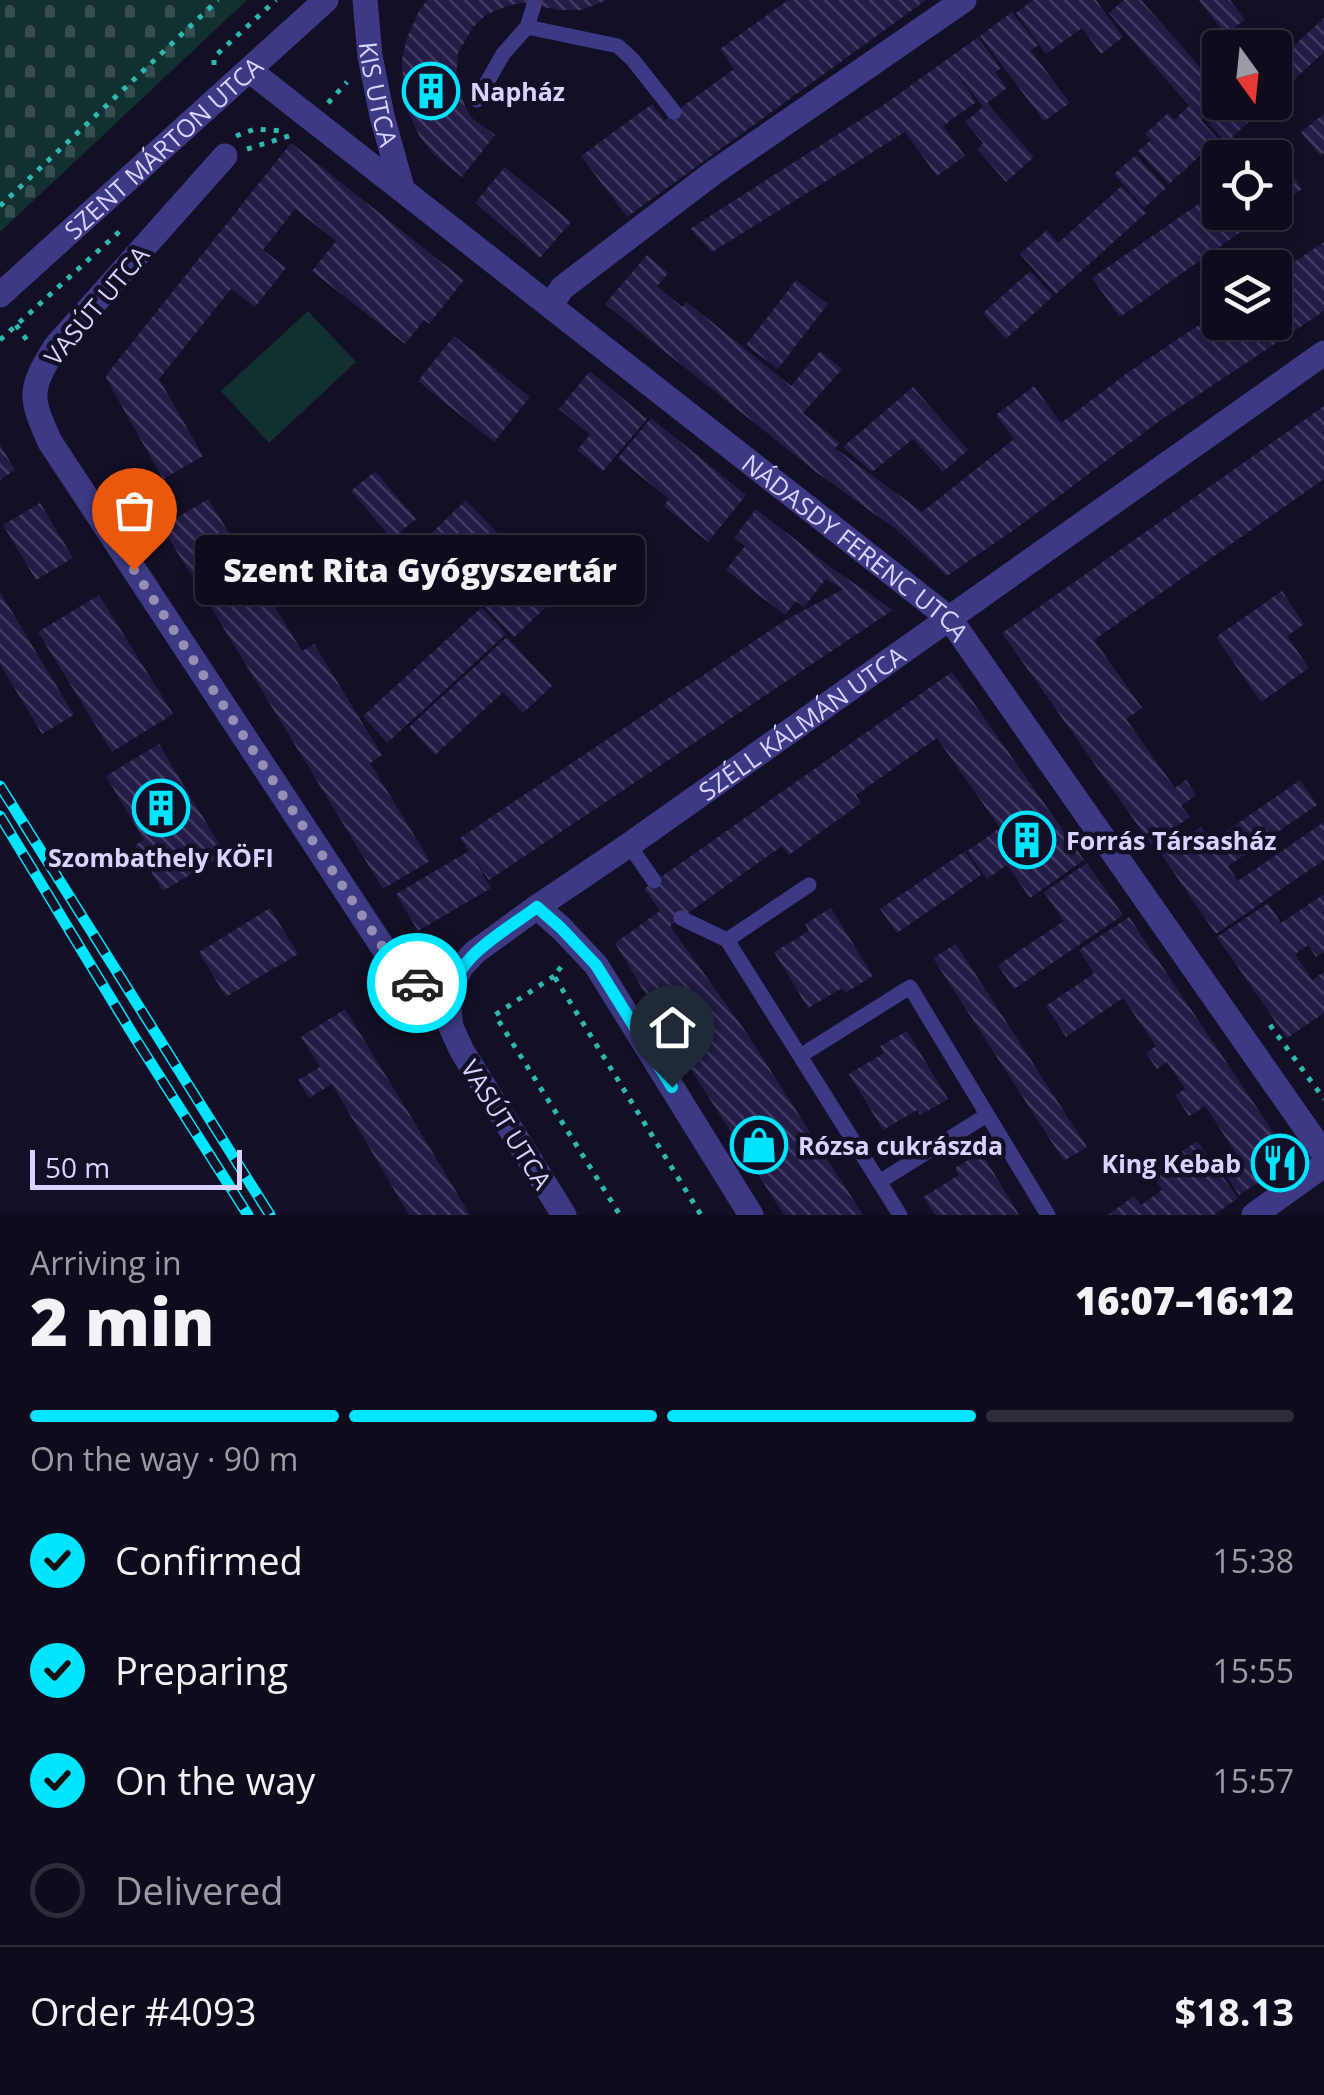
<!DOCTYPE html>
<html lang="en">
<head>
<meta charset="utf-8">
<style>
	body { margin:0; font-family:"Open Sans",sans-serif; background:#1c1929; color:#f1f3f6; height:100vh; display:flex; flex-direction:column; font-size:38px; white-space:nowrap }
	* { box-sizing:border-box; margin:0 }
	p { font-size:32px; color:#9b9ba3 }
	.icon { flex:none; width:55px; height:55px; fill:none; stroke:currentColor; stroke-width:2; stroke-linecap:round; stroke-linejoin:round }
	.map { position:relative; height:1215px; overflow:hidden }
	.panel { display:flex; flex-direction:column; background:#0e0b1c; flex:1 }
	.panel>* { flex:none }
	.needle { width:65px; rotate:165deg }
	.fabs { position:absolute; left:1202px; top:30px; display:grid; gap:20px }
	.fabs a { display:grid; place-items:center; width:90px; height:90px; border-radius:10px; background:#0e0b1c; box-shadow:0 5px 15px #0003,0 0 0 2px #2e2b3b; font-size:50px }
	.scale { position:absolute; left:30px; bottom:25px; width:212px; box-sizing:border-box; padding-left:10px; border:5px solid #d9d4ff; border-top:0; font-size:28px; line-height:35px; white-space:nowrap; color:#d9d4ff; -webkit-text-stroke:8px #130f26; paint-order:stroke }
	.pin { position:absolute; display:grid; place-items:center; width:85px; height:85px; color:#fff; margin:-102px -42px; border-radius:50% 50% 50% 0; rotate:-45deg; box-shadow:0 0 10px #0007 }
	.pin .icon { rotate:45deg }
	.courier { position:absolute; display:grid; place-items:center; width:100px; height:100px; margin:-50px; border:8px solid #00e5ff; border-radius:50%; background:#fff; color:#222; box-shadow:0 2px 12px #0007 }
	.bubble { position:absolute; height:70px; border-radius:10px; background:#0e0b1c; box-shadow:0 5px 15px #0003,0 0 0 2px #2e2b3b; font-size:32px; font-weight:800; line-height:70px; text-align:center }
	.headline em { font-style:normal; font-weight:800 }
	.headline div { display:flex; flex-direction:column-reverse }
	.headline { display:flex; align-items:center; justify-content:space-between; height:170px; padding:0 30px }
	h1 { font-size:65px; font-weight:800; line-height:75px }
	.bar { display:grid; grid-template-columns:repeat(4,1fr); gap:15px 10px; align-content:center; height:120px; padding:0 30px }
	.bar i { height:12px; border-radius:8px; background:#2e2b3b }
	.bar .selected { background:#00e5ff }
	.bar p { grid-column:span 4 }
	.line { display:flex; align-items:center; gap:25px; padding:0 30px; border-top:2px solid #2e2b3b }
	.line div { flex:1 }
	ol { padding:0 30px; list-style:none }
	li { display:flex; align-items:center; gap:30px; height:110px }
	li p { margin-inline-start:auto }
	li .icon { padding:10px; border-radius:50%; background:#00e5ff; color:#111; stroke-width:4 }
	li:last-child { color:#9b9ba3 }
	li i { width:55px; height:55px; border:5px solid #2e2b3b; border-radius:50% }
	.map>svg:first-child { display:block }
	.cemetery { fill:url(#cemetery-stones) }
	.pitch { fill:#12302f }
	.building { fill:url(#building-back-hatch) }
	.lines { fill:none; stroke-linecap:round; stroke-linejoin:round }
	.path { stroke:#2fb8b0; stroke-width:5; stroke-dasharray:5 8; stroke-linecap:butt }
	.service { stroke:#3d3a85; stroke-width:15 }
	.minor { stroke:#3d3a85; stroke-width:25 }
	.tertiary { stroke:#3d3a85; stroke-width:25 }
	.rail-casing { stroke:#00e5ff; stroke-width:11 }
	.rail { stroke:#130f26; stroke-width:8; stroke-dasharray:22; stroke-linecap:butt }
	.done { stroke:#948fb3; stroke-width:10; stroke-dasharray:0 18 }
	.route { stroke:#00e5ff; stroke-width:12 }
	.labels { text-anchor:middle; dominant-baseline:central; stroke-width:9; stroke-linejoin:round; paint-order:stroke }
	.poi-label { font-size:25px; font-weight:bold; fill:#d9d4ff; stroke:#130f26; text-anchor:start }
	.street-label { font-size:25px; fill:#d9d4ff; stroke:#130f26 }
</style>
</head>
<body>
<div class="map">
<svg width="1324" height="1215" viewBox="0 0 1324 1215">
	<defs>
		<pattern id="cemetery-stones" width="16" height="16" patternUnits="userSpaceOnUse" patternTransform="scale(2.5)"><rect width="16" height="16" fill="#12302f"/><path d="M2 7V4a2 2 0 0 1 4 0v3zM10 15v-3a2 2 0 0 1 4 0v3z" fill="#344d4e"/></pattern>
		<pattern id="building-back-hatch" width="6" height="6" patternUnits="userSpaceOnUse" patternTransform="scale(2.5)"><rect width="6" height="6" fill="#241b47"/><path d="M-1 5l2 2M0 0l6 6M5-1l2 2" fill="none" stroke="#433b63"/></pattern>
	</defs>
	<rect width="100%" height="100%" fill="#130f26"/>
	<path class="cemetery" d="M0 0H247L0 232Z"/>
	<path class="pitch" d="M308 311 356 362 269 443 221 391Z"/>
	<path class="building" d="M427 0H608L581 10H559L523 3 510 5 486 15 473 27 458 53 456 81 466 109 473 119 495 135 462 177 434 155 420 137 408 112 403 87 402 60 407 38 419 11Z
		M788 0H926L627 217 581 156 652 104 664 120 734 69 720 49Z
		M1033 0H1096L1123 37 1101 54 1082 28 1046 54 1016 13Z
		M1124 0H1141L1220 90V103L1201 120 1218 139 1169 184 1138 151 1151 140 1145 134 1168 113 1174 120 1189 106 1109 13Z
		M1199 0H1230L1245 20 1225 34Z
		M1012 12 1038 45 1031 51 1070 103 1044 121 980 36Z
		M1324 18V52L1275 97V63Z
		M978 37 1001 68 995 72 1007 88 987 103 1034 157 1006 182 977 149 983 143 965 122 983 107 954 69 976 102 943 126 965 156 937 176 905 132 712 252 690 229 885 104Z
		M1223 38 1232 48H1220V73L1204 56Z
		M1232 102H1270L1226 143 1209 124Z
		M1324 114V153L1320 156 1301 132Z
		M291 143 464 280 429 324 424 320 405 344 312 271 336 241 295 209 263 250 286 268 255 307 231 289 159 379 203 456 163 479 106 378 107 374Z
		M1275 150 1302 189 1275 208V158H1265Z
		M1136 155 1166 188 1144 208 1114 174Z
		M505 167 571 222 540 258 475 203Z
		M1122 186 1146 213 1056 294 1020 254 1047 230 1058 243Z
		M1220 189V212H1269L1120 317 1092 278Z
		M1324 242V311L1162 419 1018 527 947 576 897 530 816 472 605 304 647 255 668 273 657 286 682 307 687 302 791 386 820 351 842 369 803 413 840 443 835 448 922 512 1014 439 996 415 1034 386 1061 423 1130 371 1220 311V322H1275V275Z
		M1030 271 1053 296 1006 339 983 313Z
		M796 280 828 304 778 369 746 345Z
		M454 336 530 397 494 442 418 381Z
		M590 371 647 419 603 471 577 450 590 435 559 409Z
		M913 387 968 450 943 472 913 439 872 472 843 447Z
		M1324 406V479L1094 640 1142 708 1126 719 1175 788 1186 780 1196 795 1181 806 1190 817 1151 844 1002 633Z
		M651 418 746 495 708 542 664 506 669 499 618 458Z
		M0 445 15 470 0 480Z
		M375 471 416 519 392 539 351 491Z
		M208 499 251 568 268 558 283 582 266 593 302 651 314 644 382 755 370 763 430 861 383 889 162 527Z
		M466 500 558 596 514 637 422 542Z
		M40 503 73 558 36 580 3 525Z
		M756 509 833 569 893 610 489 880 475 861 491 888 418 931 396 894 469 851 460 838 784 621 843 589 826 579 804 607 796 601 785 615 726 570 745 546 734 538Z
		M1282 591 1304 624 1287 636 1309 668 1261 702 1216 637Z
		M0 592 74 715 42 734 0 664Z
		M99 595 173 714 112 752 38 632Z
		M482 607 506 634 387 743 363 716Z
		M507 637 552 686 523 713 503 692 435 755 409 727Z
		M952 672 1084 860 1030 898 1007 865 987 879 967 851 1000 828 937 738 856 795 861 803 789 855 782 846 670 926 748 1035 863 1215H784L692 1071 615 943 660 911 644 889Z
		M159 744 225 854 163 891 135 845 144 840 106 776Z
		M1300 780 1317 805 1228 866 1238 881 1324 822V860L1216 934 1161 854 1201 827 1211 842Z
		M965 851 981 875 897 933 880 909Z
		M1087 863 1123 915 1014 989 998 965 1064 921 1044 892Z
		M1324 894V952L1316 957 1308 945 1295 954 1312 980 1324 972V1013L1287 1038 1217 937 1268 903 1281 923Z
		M270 908 298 954 226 997 199 952Z
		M831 908 873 976 845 993 842 988 808 1008 774 952 809 931 805 924Z
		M1129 917 1292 1160 1239 1195 1217 1162 1234 1150 1205 1106 1189 1116 1175 1095 1185 1089 1167 1062 1157 1069 1146 1053 1156 1046 1123 998 1066 1037 1046 1006 1094 973 1079 950Z
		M956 944 1087 1147 1064 1161 933 958Z
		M345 1009 416 1125 470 1215H409L332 1084 309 1098 298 1080 320 1067 301 1037Z
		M907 1031 948 1099 920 1115 917 1110 883 1130 849 1074 884 1053 880 1046Z
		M1197 1141 1238 1198 1214 1215H1108L1134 1196 1141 1205 1162 1190 1151 1173Z
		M981 1152 1019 1215H935L923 1197 959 1175 955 1168Z"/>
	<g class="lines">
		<path class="path" d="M214 65V57L276 0
			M328 103 347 82
			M236 136 255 129 284 131
			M247 149 289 136
			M0 206 218 0
			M16 325 29 343
			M0 340 120 231
			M561 967 554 976 701 1215
			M554 976 495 1015 620 1215
			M1270 1025 1324 1099"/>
		<path class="service" d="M527 27 618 46 633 60 674 112
			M477 100 503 54 527 27 534 5
			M629 845 654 881
			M681 918 727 940 900 1215
			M727 940 809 885
			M800 1056 910 987 1048 1215
			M879 1182 987 1115"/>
		<g class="minor">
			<path d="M225 156 56 346C29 389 29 396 50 442L386 952 415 983 448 1002"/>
			<path d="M551 305 562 288 713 173 964 0"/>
			<path d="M537 907 561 928 596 965 751 1215"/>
			<path id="s1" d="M564 1215 462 1051 451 1027 448 1002 452 983 462 966 475 952 537 907 629 845 1324 353"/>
			<path d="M1254 1215 1324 1165"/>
		</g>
		<g class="tertiary">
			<path id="s2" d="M365 0 370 56 382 116 402 188"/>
			<path id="s3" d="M249 70 950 619 1324 1154"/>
			<path id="s4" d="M0 295 326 0"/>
		</g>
		<g class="rail-casing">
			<path id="rail" d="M0 786 270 1215
				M0 816 135 1038 248 1215"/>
		</g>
		<use href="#rail" class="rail"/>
	</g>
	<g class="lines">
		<path class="done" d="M134 570 386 952 417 983"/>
		<path class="route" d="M417 983 448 1002C457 954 500 935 537 907L561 928 596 965 672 1087"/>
	</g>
	<defs>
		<g id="building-ring" transform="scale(2.875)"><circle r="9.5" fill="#130f26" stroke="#00e5ff" stroke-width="1.5"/><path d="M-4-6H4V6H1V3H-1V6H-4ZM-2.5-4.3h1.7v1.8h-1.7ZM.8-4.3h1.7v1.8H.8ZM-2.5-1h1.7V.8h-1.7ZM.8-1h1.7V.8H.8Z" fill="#00e5ff"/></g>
		<g id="shop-ring" transform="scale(2.875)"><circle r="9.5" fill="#130f26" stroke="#00e5ff" stroke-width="1.5"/><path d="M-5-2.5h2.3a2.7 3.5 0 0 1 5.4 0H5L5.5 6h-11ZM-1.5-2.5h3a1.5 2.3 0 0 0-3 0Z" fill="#00e5ff"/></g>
		<g id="restaurant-ring" transform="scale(2.875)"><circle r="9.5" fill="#130f26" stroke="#00e5ff" stroke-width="1.5"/><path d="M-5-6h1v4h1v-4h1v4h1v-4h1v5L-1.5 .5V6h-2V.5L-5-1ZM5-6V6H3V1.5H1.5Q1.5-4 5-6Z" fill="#00e5ff"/></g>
	</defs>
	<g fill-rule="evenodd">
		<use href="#building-ring" x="431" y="91"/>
		<use href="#building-ring" x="161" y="808"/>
		<use href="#building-ring" x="1027" y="840"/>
		<use href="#shop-ring" x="759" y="1145"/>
		<use href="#restaurant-ring" x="1280" y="1163"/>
	</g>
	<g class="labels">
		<g class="poi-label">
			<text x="470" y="91">Napház</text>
			<text x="1066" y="840">Forrás Társasház</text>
			<text x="161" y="857" text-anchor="middle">Szombathely KÖFI</text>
			<text x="798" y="1145">Rózsa cukrászda</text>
			<text x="1241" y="1163" text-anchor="end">King Kebab</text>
		</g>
		<g class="street-label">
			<text stroke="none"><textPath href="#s2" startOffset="95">KIS UTCA</textPath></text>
			<text stroke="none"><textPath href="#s4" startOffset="220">SZENT MÁRTON UTCA</textPath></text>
			<text transform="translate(96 305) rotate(-50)">VASÚT UTCA</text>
			<text stroke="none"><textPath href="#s3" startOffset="772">NÁDASDY FERENC UTCA</textPath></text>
			<text stroke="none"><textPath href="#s1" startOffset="702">SZÉLL KÁLMÁN UTCA</textPath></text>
			<text transform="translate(507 1124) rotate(58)">VASÚT UTCA</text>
		</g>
	</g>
</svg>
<div class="fabs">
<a><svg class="needle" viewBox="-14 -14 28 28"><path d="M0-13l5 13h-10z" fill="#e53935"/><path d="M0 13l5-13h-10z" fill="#9b9ba3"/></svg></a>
<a><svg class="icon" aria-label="locate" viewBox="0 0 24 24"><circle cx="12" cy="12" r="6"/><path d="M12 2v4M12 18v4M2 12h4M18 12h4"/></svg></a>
<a><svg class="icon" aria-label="layers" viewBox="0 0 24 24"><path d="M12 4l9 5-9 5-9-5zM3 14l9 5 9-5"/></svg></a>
</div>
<div class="scale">50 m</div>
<div class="pin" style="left:134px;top:570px;background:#ea580c"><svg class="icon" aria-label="bag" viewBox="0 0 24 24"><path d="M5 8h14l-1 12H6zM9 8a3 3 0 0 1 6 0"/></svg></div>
<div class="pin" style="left:672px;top:1087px;background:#1f2937"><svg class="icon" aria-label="home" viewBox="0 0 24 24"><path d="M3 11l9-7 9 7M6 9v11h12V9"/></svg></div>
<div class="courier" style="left:417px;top:983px"><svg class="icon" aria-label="car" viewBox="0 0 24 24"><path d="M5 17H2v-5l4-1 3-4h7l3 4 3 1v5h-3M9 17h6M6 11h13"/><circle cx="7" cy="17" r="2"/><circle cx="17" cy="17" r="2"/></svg></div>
<div class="bubble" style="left:195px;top:535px;width:450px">Szent Rita Gyógyszertár</div>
</div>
<section class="panel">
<div class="headline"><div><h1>2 min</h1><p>Arriving in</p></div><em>16:07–16:12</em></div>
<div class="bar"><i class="selected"></i><i class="selected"></i><i class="selected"></i><i></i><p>On the way · 90 m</p></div>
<ol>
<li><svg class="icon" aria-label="check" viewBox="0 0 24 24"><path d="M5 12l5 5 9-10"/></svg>Confirmed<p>15:38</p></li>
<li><svg class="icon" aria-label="check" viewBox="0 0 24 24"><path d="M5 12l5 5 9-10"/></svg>Preparing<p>15:55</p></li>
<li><svg class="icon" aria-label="check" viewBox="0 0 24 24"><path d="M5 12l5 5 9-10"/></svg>On the way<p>15:57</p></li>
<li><i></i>Delivered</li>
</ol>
<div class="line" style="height:130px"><div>Order #4093</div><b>$18.13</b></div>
</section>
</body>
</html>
